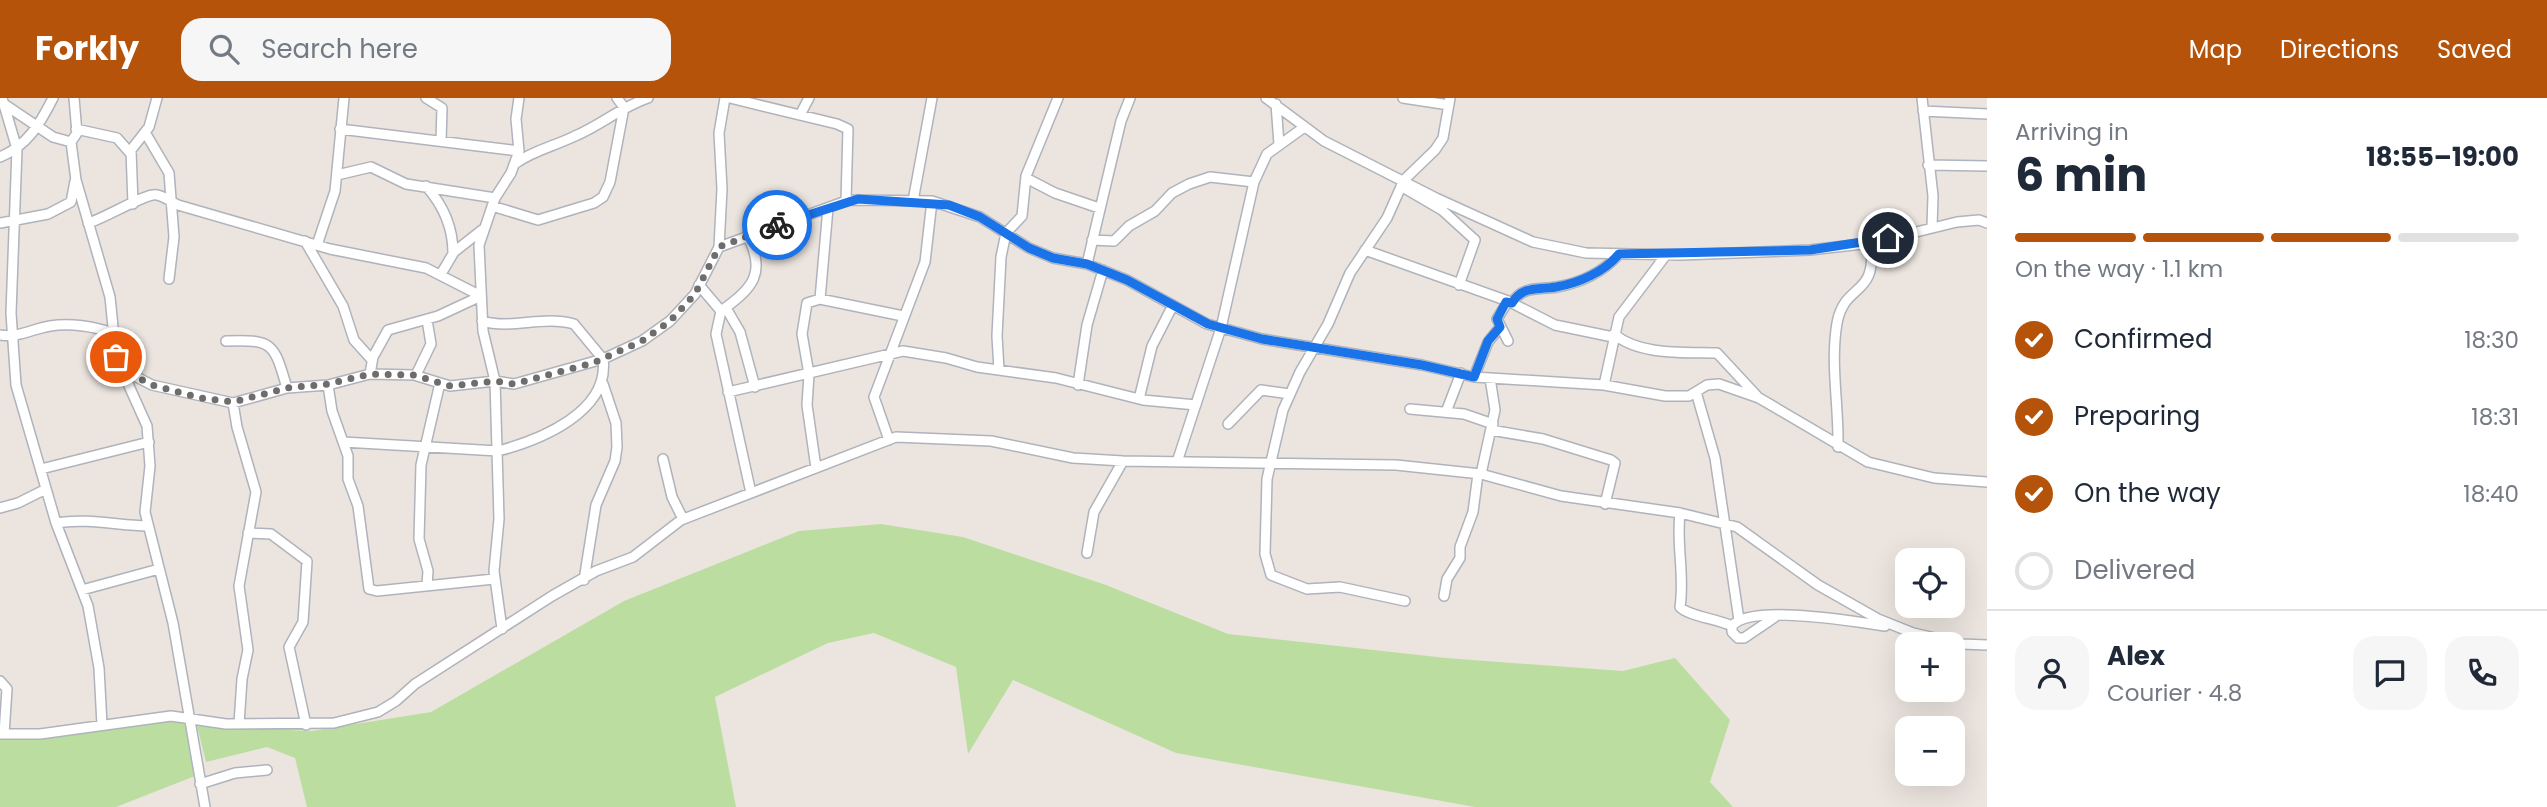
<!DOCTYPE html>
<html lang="en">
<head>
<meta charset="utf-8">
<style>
	body { margin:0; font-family:Poppins,sans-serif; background:#f6f6f7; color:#1f2937; height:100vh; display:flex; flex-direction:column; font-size:26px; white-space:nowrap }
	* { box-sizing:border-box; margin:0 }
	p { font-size:23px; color:#747a83 }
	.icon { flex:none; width:38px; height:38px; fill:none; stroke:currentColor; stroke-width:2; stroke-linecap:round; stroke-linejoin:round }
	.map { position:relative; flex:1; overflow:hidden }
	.details { display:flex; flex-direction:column; background:#fff; width:560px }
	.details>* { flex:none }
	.controls { position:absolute; left:1895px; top:450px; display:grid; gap:14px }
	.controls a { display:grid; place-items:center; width:70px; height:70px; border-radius:14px; background:#fff; box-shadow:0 7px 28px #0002; font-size:35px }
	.pin { position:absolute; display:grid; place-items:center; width:60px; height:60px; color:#fff; margin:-30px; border:4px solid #fff; border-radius:50%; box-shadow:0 2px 7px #0007 }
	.courier { position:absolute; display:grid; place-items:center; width:70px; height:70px; margin:-35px; border:5px solid #1a73e8; border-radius:50%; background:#fff; color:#222; box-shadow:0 2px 9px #0007 }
	.overview em { font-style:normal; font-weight:700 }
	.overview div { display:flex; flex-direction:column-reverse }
	.overview { display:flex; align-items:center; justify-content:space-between; height:119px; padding:0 28px }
	h1 { font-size:46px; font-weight:700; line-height:52px }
	.bar { display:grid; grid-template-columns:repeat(4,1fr); gap:10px 7px; align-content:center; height:84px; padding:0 28px }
	.bar i { height:9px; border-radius:5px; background:#e0e1e3 }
	.bar .selected { background:#b45309 }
	.bar p { grid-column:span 4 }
	.line { display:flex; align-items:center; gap:18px; padding:0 28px; border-top:2px solid #e0e1e3 }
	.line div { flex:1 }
	.round { display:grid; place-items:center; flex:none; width:74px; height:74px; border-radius:21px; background:#f6f6f7 }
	ol { padding:0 28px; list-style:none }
	li { display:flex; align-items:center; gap:21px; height:77px }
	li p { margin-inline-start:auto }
	li .icon { padding:7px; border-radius:50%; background:#b45309; color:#fff; stroke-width:4 }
	li:last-child { color:#747a83 }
	li i { width:38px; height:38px; border:4px solid #e0e1e3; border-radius:50% }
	header { display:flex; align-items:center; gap:42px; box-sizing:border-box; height:98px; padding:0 35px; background:#b45309; color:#fff }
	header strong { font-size:33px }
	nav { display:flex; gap:38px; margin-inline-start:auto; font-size:24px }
	.search { width:490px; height:63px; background:#f6f6f7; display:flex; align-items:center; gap:18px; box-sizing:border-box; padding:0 24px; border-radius:21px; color:#747a83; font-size:26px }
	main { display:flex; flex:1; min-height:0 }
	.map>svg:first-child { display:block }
	.green { fill:#bbdea0 }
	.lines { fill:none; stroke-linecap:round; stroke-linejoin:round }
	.minor-casing { stroke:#afb3bb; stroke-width:12 }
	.minor { stroke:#fff; stroke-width:9 }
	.done { stroke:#6f6d6b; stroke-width:7; stroke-dasharray:0 12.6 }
	.route { stroke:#1a73e8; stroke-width:9 }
</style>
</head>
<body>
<header>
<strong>Forkly</strong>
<div class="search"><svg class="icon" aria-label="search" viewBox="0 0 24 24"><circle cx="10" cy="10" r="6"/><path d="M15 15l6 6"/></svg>Search here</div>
<nav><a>Map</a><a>Directions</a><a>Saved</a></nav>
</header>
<main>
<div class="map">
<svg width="1987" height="709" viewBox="0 0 1987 709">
	<rect width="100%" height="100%" fill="#ece5df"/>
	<path class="green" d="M881 426 963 439 1106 487 1228 536 1446 560 1623 573 1675 560 1730 622 1710 684 1733 709H1475L1176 655 1013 582 968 656 956 569 874 535 828 545 715 599 736 709H307L295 660 267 649 206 664 197 628 312 633 431 614 624 503 799 433Z
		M171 623 186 625 195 678 116 709H0V640Z"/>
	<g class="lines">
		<g class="minor-casing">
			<path id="minor" d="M2 0 17 51 11 215 16 287 56 425 88 508 99 570 102 627
				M74 0 77 35 71 44 76 82 110 199 116 259 147 328 150 368 145 414 173 525 205 709
				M426 0 442 10 441 43
				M730 0 837 26 848 31 846 103
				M1266 0 1324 43 1436 100 1533 144 1586 155 1682 157 1810 152 1871 145 1957 124 1979 122 1987 125
				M1403 0 1449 7
				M1922 0 1933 98 1932 129
				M4 6 53 39 71 44
				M1276 6 1279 46
				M1923 13 1987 16
				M800 17 809 0
				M76 31 117 40 131 56
				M340 31 519 53
				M146 36 169 75 174 139 169 181
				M0 59C27 48 40 26 53 0
				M516 65C534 52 555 48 575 38 601 27 621 9 648 0
				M1928 67 1987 68
				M337 77 371 69 406 86 495 100
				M1026 80 1055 95 1099 110
				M426 88C443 107 453 129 453 155
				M1401 88 1442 112 1475 142 1459 187
				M913 103 932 0
				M133 106 131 52 149 29 157 0
				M492 108 538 122 594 105 603 99 610 84 623 15V8L617 0
				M0 125 48 116 71 104 75 83
				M88 125C104 121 147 94 157 97 164 98 171 104 178 107L330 151 426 170 481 198
				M1092 142 1114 143 1129 128 1155 113 1172 95 1189 86 1210 79 1254 84
				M305 143 343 208 354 242 372 262
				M317 147 335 93 344 0
				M719 149 849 102 932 103 980 119 1029 150 1053 160 1087 166 1127 182 1207 226 1262 241 1422 267 1474 279 1604 287 1665 298H1689L1707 287 1719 286 1759 300 1868 364 1934 380 1987 384
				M1365 152 1508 203 1555 227 1613 239
				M1087 166 1121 23 1130 0
				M441 176 454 154 482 132
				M699 187 721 213 716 236 751 395
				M820 201 828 110
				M1512 205C1523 187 1539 192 1557 189 1580 185 1604 174 1619 156
				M726 210 740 234 755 289
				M721 213C753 190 767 175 747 137
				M1614 236C1640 258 1685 254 1717 255L1757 298
				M0 237C18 240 32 231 50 228 70 225 94 228 112 235
				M226 243C274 241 274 246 287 290
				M1508 243 1497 221 1508 203
				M119 270 152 287 233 305 287 290 328 287 370 276 414 277 450 288 495 283 514 286 603 261 642 243 670 223 695 196 719 149 722 91 719 35 725 0
				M999 272 997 238 1001 159 1006 135 1022 118 1026 78 1058 0
				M370 276 373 259 388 232 438 218 481 198
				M416 277 431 246 427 222
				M1474 279 1488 244 1500 229
				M328 287 332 313 348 358V381L358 408 369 491 377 493 494 481
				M1078 287 1087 227 1103 172
				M1604 287 1619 219 1666 157
				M728 294 903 253 946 260 977 269 1056 280 1143 302 1196 307
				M1696 294 1715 360 1739 522
				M1139 301 1152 248 1173 207
				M233 305 237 329 256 394 239 488 248 552 242 581 239 626
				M1410 311 1464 316 1493 326
				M1446 314 1461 275
				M1228 326 1261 292 1290 296
				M1491 332 1543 341 1611 362 1615 365 1605 406
				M889 342 874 299 925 164 932 103
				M343 344 498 353C540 342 610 314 603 261L574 226C542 217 512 232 482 223
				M1838 349C1839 307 1830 266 1837 225 1845 183 1877 201 1871 145
				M663 361 672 399 683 421
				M1177 364 1221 230 1254 84 1267 56 1303 30
				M816 370 807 307 809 276 802 236 807 205 820 201 903 218
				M41 371 149 344
				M1481 376 1495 312 1490 280
				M0 410 18 405 46 391
				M1680 415C1676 447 1685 477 1680 509 1688 518 1718 521 1732 528
				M56 425C85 420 117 427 147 428
				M248 435 271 436 307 463 303 524 289 549 306 627
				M1087 455 1094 414 1123 363
				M584 482 596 407 615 363 617 349 616 325 603 286
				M427 487 428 473 419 441 421 367 440 285
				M82 492 159 471
				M1444 498 1447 481 1460 460V449L1473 414 1478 376
				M1405 503 1340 489 1307 491 1271 477 1265 456 1267 381 1283 312 1300 274 1328 226 1350 175 1387 120 1404 82 1435 52 1443 40 1450 0
				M1775 519 1744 540H1738L1732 534V528C1750 505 1857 524 1885 528
				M502 531 494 473 499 421 495 283 483 233 479 147 495 100 511 75 519 53 516 21 519 0
				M0 583 7 591 4 636
				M0 636H40L171 618 226 626 334 625 378 614 396 603 415 586 552 498 596 473 633 459 681 422 896 339 991 343 1073 360 1123 363 1396 367 1481 376 1561 398 1680 415 1737 429 1818 487 1878 521 1913 535 1961 546 1987 547
				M200 686 235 675 267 672"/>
		</g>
		<use href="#minor" class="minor"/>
	</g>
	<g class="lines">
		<path class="done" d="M116 259 119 270 152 287 201 300 233 304 287 290 328 286 370 276 414 277 450 288 495 283 514 286 593 265 642 243 670 223 695 196 719 149 777 127"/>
		<path class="route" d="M777 127 858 101 949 107 980 119 1029 150 1053 160 1087 166 1127 182 1208 226 1262 241 1422 267 1474 279 1488 243 1500 229 1497 221 1506 204 1512 205C1523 187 1539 192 1556 189 1579 185 1604 174 1619 156L1810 152 1888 140"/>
	</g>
</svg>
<div class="controls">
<a><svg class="icon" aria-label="locate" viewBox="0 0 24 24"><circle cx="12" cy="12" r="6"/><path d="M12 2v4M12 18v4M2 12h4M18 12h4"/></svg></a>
<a>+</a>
<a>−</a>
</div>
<div class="pin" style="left:116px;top:259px;background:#ea580c"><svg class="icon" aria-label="bag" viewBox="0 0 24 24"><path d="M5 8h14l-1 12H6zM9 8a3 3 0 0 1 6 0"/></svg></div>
<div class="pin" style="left:1888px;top:140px;background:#1f2937"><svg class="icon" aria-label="home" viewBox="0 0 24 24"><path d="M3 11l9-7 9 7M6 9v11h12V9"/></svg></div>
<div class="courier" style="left:777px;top:127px"><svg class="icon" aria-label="bike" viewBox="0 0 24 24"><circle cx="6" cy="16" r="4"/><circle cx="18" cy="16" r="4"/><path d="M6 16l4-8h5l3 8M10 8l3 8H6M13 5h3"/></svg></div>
</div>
<section class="details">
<div class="overview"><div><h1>6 min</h1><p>Arriving in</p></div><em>18:55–19:00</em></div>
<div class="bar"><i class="selected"></i><i class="selected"></i><i class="selected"></i><i></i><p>On the way · 1.1 km</p></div>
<ol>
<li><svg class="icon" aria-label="check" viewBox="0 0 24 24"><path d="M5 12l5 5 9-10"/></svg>Confirmed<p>18:30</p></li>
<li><svg class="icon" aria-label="check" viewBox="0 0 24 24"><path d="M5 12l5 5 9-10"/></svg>Preparing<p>18:31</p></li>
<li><svg class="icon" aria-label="check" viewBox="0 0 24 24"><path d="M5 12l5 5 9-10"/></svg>On the way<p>18:40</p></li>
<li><i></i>Delivered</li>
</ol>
<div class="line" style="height:126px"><a class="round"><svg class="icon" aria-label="person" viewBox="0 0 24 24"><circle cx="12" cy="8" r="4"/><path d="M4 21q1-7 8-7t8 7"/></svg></a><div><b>Alex</b><p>Courier · 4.8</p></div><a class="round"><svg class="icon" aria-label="chat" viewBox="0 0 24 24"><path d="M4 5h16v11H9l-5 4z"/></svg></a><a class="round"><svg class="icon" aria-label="phone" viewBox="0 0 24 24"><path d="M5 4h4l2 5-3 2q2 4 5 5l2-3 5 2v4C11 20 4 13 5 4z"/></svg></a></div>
</section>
</main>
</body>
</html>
